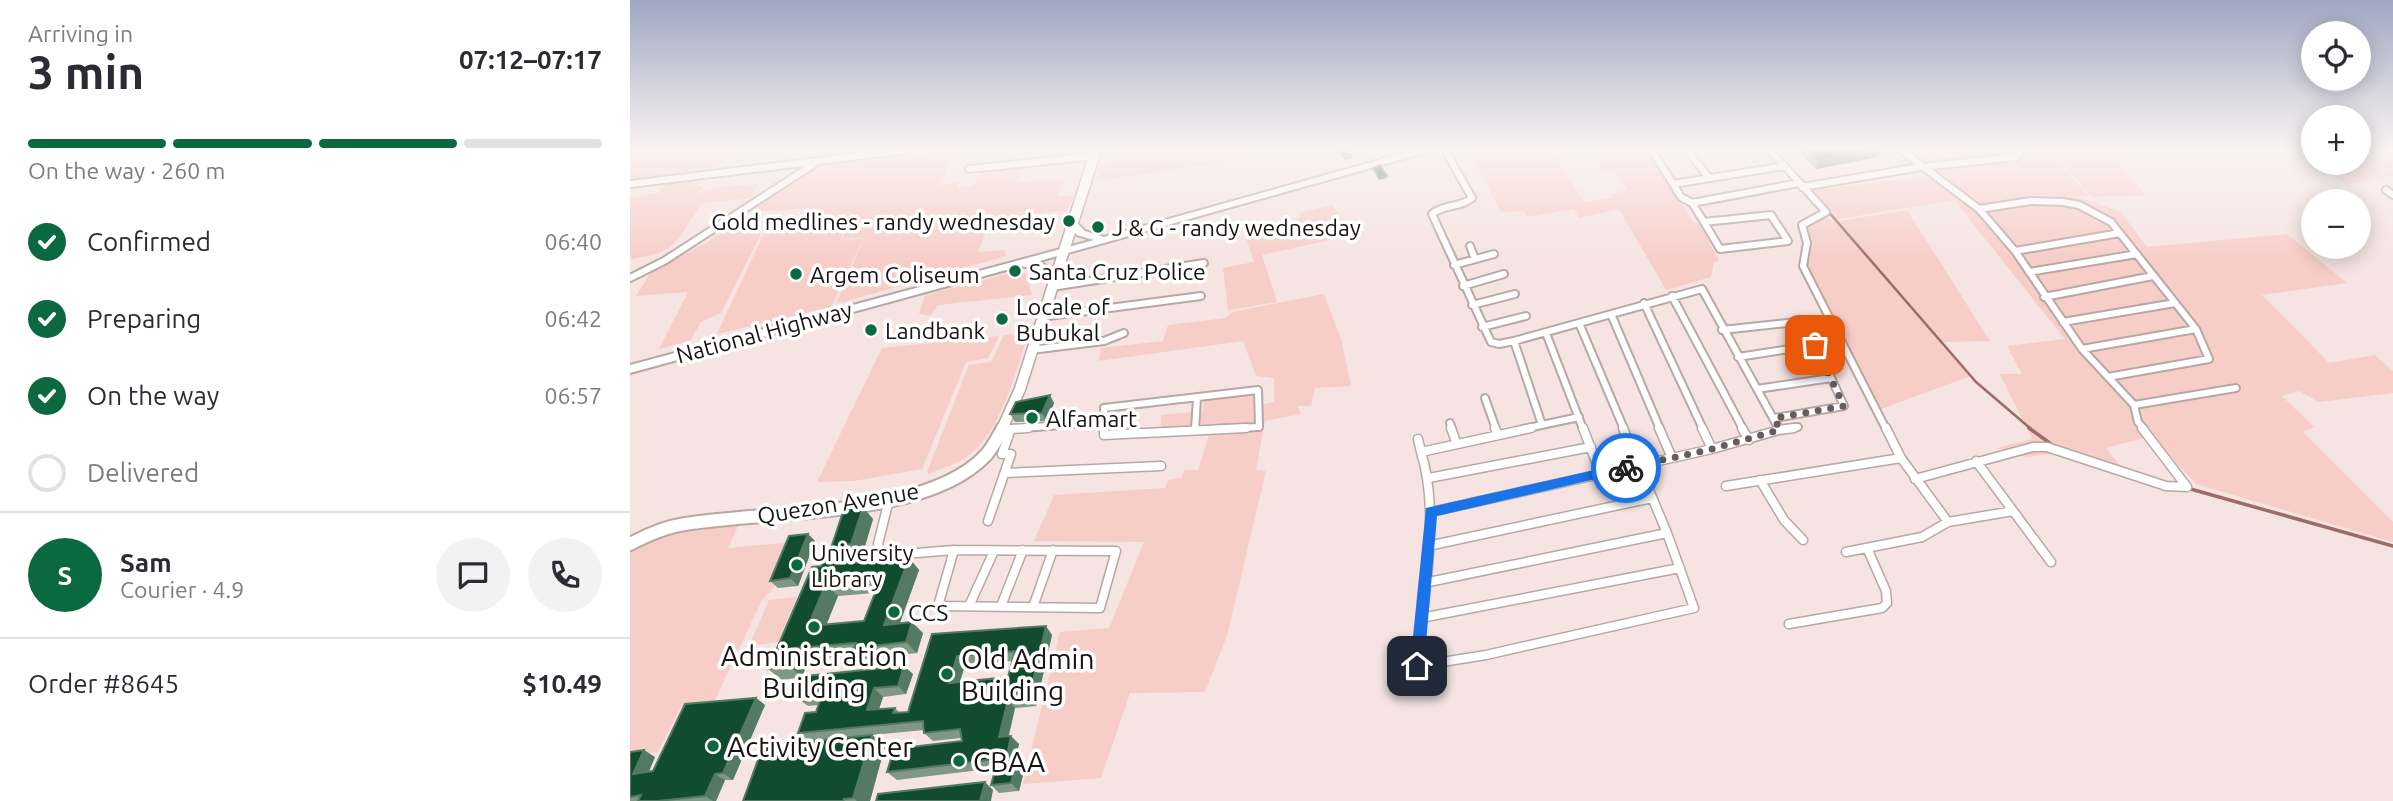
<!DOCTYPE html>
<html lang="en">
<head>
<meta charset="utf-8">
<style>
	body { margin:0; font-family:Ubuntu,sans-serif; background:#f2f2f3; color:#2b2b33; height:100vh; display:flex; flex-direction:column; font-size:26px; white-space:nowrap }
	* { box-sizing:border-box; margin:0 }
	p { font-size:23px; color:#7c7c81 }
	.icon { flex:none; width:38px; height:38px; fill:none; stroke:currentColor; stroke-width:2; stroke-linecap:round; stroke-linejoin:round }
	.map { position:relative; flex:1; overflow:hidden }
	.sheet { display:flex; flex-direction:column; background:#fff; width:630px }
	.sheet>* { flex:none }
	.tools { position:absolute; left:1671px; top:21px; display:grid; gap:14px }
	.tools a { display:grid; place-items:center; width:70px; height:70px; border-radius:50%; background:#fff; box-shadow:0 4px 18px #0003; font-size:35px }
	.pin { position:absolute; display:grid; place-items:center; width:60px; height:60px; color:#fff; margin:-30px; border-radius:14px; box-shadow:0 4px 10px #0006 }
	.courier { position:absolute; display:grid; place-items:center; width:70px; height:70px; margin:-35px; border:5px solid #1a73e8; border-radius:50%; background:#fff; color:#222; box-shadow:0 2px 9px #0007 }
	.overview em { font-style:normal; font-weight:700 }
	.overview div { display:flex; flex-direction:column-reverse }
	.overview { display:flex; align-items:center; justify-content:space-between; height:119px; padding:0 28px }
	h1 { font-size:46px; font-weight:700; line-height:52px }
	.bar { display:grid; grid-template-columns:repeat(4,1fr); gap:10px 7px; align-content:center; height:84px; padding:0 28px }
	.bar i { height:9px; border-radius:5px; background:#e1e1e2 }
	.bar .selected { background:#0a693e }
	.bar p { grid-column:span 4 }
	.line { display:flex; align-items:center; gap:18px; padding:0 28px; border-top:2px solid #e1e1e2 }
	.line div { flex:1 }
	.round { display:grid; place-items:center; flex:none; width:74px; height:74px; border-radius:37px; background:#f2f2f3 }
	ol { padding:0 28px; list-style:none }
	li { display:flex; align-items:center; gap:21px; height:77px }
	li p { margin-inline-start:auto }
	li .icon { padding:7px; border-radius:50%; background:#0a693e; color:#fff; stroke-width:4 }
	li:last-child { color:#7c7c81 }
	li i { width:38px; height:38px; border:4px solid #e1e1e2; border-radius:50% }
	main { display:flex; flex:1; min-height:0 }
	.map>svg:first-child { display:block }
	.green { fill:#f7cdc8 }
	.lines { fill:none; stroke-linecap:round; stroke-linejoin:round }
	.stream-far1 { stroke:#9c6d67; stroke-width:2.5 }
	.stream { stroke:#9c6d67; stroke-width:3.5 }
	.minor-far1-casing { stroke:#b8a8a5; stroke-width:10 }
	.minor-casing { stroke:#b8a8a5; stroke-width:11 }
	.secondary-far1-casing { stroke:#b8a8a5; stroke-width:13 }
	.secondary-casing { stroke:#b8a8a5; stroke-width:16 }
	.primary-casing { stroke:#b8a8a5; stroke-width:4 }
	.minor-far1 { stroke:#fff; stroke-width:6 }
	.minor { stroke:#fff; stroke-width:8 }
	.secondary-far1 { stroke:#fff; stroke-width:10 }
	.secondary { stroke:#fff; stroke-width:12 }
	.primary { fill:#fff; fill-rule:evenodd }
	.wall { fill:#829887; fill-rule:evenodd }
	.shaded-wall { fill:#557a63 }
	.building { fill:#104c2d; stroke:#557a63; stroke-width:2; fill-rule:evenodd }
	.route { fill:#1a73e8 }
	.done { stroke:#665c5b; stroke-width:7; stroke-dasharray:0 12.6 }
	.poi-dot { fill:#0a693e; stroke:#fff; stroke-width:2.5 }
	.labels { text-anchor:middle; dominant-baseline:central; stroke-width:7; stroke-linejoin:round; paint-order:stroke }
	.poi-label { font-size:23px; fill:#191313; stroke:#fff; text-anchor:start }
	.street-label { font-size:23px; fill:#191313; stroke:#fff }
	.near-poi-label { font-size:28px; fill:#191313; stroke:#fff; text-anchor:start }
</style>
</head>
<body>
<main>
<section class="sheet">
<div class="overview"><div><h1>3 min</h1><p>Arriving in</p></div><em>07:12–07:17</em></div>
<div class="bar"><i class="selected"></i><i class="selected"></i><i class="selected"></i><i></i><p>On the way · 260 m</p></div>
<ol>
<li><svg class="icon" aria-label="check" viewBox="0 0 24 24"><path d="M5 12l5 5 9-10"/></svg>Confirmed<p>06:40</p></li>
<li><svg class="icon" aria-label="check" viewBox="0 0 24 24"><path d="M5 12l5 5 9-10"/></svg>Preparing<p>06:42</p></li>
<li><svg class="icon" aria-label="check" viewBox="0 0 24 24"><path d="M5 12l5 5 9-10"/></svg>On the way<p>06:57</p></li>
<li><i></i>Delivered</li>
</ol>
<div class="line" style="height:126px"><b class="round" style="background:#0a693e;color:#fff">S</b><div><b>Sam</b><p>Courier · 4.9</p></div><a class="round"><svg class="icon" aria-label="chat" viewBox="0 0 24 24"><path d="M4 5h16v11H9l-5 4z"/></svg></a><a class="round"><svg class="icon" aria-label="phone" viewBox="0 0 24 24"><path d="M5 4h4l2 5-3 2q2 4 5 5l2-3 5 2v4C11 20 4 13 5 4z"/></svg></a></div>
<div class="line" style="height:91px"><div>Order #8645</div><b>$10.49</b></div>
</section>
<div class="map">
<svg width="1763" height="801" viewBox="0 0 1763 801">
	<rect width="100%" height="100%" fill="#f5e4e1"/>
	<path class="green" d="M0 150H148L97 156 87 170 0 180Z
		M313 150H321L312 185 329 182 328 188 343 186 350 173 393 169 387 182 435 179 427 196H444L437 210 402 214 394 229 356 231 348 252 375 250 376 256 206 304 234 238 212 239 217 225 171 229 180 208 120 212 188 167Z
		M488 150H604L603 161 467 181 470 164 487 159Z
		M839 150H921L954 202 981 198V194L997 189 983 170 971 171 964 150H1018L1064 223 1070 224 1089 261 1084 262 1081 277 1036 290 989 209 949 218 944 209 898 217 894 211 871 212Z
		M1279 150H1417L1459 196H1446L1491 212 1517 247 1657 234 1717 283 1632 295 1699 363 1745 355 1763 371V393L1689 402 1669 391 1652 396 1684 427 1673 432 1763 522V542L1566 484 1522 436 1476 448 1491 467 1446 451 1396 457 1367 448 1402 439 1370 374H1392L1377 346 1435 339 1324 200 1203 220 1183 190 1308 175Z
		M1421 150H1479L1515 195 1462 197Z
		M1729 150H1763V176L1717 185 1688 163H1729Z
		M64 178 62 184 73 187 68 193 90 187 128 184 121 198 73 203C43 240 55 250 2 259L0 255V196L2 198 29 192 37 183Z
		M703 205 718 236 632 255 647 302 598 310 593 268 624 262 616 238 662 225V221L671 217 670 212Z
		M1277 210 1360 341 1313 342 1341 376 1251 409 1177 266 1178 226 1197 216 1202 222Z
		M215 227 210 240 233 239 201 307 87 334 135 231 169 232Z
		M97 229H114V234H131L91 313 71 322 60 341 29 349 58 292 6 296 23 269 78 242Z
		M381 273 396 274 402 295 308 305 300 316 289 314 295 295Z
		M694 294 711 339 721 386 685 388 681 406H667L671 414 635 421 626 470 636 471 597 636 575 692 500 693 471 778 393 784 430 632 479 628 514 542 404 541 424 495 535 488 538 480 551 478 555 470H568L580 432 531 429V415L573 411 574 399 622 392 626 406 644 402V378L626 376 613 341 469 361 471 348 533 341 538 325 596 318 602 312Z
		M399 333C385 370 372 431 339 455 328 464 312 468 299 474L297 472 339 365 361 362 374 335Z
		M369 336 358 358 336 362 292 469 224 481 187 482 252 348Z
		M109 524 98 548 164 542 143 589 132 600 83 704 51 707 28 752 0 755V551L28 536Z
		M167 597 148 642 119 646 139 600Z"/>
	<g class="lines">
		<path class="stream-far1" d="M1197 210 1346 382 1401 429"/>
		<path class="stream" d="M1399 428 1421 444
			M1557 488 1763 546"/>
		<g class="minor-far1-casing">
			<path id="minor-far1" d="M815 150 842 198C831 208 813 204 802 214L861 342 869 344 884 341 1072 289 1149 429
				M1022 150 1051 197 1062 203 1074 222
				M1057 150 1079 178
				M1140 150 1196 212 1172 225 1177 243 1173 266 1256 429
				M1271 150 1349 209
				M339 169 465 156
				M0 184 278 150
				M1043 184 1155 166
				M1172 187 1291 167 1386 157 1389 154 1387 150
				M1756 190 1763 195
				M1401 201 1433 202 1449 205 1481 222 1566 329 1579 359 1478 377 1452 349 1385 251 1349 209Z
				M1062 203 1169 183
				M1141 215 1158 241 1090 249 1074 222Z
				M840 246 845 259
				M1385 251 1490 233
				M824 265 864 254
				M1399 272 1507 254
				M0 278 34 261 184 164
				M833 286 874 274
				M422 287 574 263
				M1042 296 1113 429
				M1414 297 1523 276
				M1014 303 1073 429
				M842 305 885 294
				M981 314 1030 429
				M411 317 571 296
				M1433 322 1545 303
				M949 323 994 429
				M852 327 896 316
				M1092 330 1175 321 1214 406 1145 418
				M916 333 953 429
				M884 341 912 425
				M1452 349 1566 329
				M401 350 474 341 494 333
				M1108 357 1185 345
				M1478 377 1504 405 1508 422 1514 429
				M1127 389 1201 378
				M855 398 866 429
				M1504 405 1606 388
				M820 423 822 429
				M380 429 472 422
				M474 429V408L628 390 629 427 582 429
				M565 429 567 398
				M893 429 949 417
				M1153 429 1168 427"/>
		</g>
		<g class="minor-casing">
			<path id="minor" d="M474 428V435L616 428
				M821 428 826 442
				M865 428 867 433
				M901 428 791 452C811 516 793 599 787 666L856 655 1064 608 1037 533 993 428
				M953 428 970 472
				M1029 428 1042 458
				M1072 428 1082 449
				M1112 428 1119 440
				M1512 428 1557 487
				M380 429 398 428
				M1149 430 1164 428
				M788 439 791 452
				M1346 461 1421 562
				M375 473 531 466
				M799 478 961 447
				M1285 479 1403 447H1417L1536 486 1557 487
				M1130 480 1154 520 1173 540
				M1096 486 1271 458 1256 428
				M259 500 248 544 250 551 261 555 324 550
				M801 512 1082 449 1149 430 1148 428
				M358 521 381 454H372L381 429
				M1318 522 1383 511
				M798 546 1022 498
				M324 550 486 551 470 608 308 606Z
				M1216 552 1292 537 1318 522 1271 458
				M794 583 1037 533
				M339 606 364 551
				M371 606 393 550
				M403 607 423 550
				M791 618 1050 568
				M1159 624 1252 608 1257 603 1256 591 1237 548"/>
		</g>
		<g class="secondary-far1-casing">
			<path id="secondary-far1" d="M372 429 390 389 466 150"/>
		</g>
		<g class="secondary-casing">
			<path id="secondary" d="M0 544C17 535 35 527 55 524 137 510 297 519 356 455 363 447 368 437 373 428"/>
		</g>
		<g class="primary-casing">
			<path id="primary" d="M785 150H800L798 152 406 262C417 264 424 270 430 279L429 282H421L410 270 391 266 0 373V365L464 240 447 235 439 226 440 224H448L455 231 474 237Z"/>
		</g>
		<use href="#minor-far1" class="minor-far1"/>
		<use href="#minor" class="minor"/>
		<use href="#secondary-far1" class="secondary-far1"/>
		<use href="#secondary" class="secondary"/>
		<use href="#primary" class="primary"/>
	</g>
	<path class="wall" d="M1168 150H1251L1248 157 1186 169Z
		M424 403 417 421 385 422 380 414Z
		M243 519 232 556 226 557 224 563 279 558 289 570 270 623 293 633 287 653 235 659 231 655 179 659 172 677 152 680 138 669 191 566 200 551ZM245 593 234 621 196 625 208 596Z
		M178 534 185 541 168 586 148 588 140 581Z
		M302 634 422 635 406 706 385 708 379 736 389 744 385 760H387L395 767 389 791 369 793 361 785 366 768 267 780 257 772 332 741 331 738 303 741 294 733V730L242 735 255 746 240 801H113L238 735 178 741 168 733 186 712 188 705 178 706 167 698 283 674 276 694 253 697 249 709 265 708 270 713 278 712ZM382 661 378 677 330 682 335 665Z
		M126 698 135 705 103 780H95L86 801H0V752L25 757 19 772 23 771Z"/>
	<path class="shaded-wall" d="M1251 150 1248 157 1186 169 1188 161Z
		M721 155 722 158 714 160V157Z
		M757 176V178L749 180V178Z
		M420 395 424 403 417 421 412 413Z
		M233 507 243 519 232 556 221 544Z
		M178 534 185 541 168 586 160 578Z
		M215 545 226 557 221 576 210 564Z
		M279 558 289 570 265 636 254 625Z
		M196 584 208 596 191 638 178 626Z
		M282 622 293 633 287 653 276 642Z
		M416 626 422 635 406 706 399 698Z
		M166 648 179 659 172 677 159 666Z
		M327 656 335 665 327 691 319 683Z
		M274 666 283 674 276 694 268 686Z
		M244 688 253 697 246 718 237 710Z
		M126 698 135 705 103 780 93 773Z
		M378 700 385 708 376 745 369 737Z
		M242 735 255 746 240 801H227L223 798Z
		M381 736 389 744 383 768 376 761Z
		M14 750 25 757 15 780 3 774Z
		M387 760 395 767 389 791 381 783Z
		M85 774 95 780 86 801H83L75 796Z
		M355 782 363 790 361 801H350Z"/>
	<path class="building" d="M708 150H717L721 155 714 157Z
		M1177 150H1249L1188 161Z
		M750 165 757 176 749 178 743 168Z
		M420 395 412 413 380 414 386 402Z
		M233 507 221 544 215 545 210 564 279 558 254 625 282 622 276 642 224 648 226 643 166 648 159 666 138 669 182 567 191 566 196 552 200 551 214 509ZM250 580 234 621 178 626 196 584Z
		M178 534 160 578 140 581 159 536Z
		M416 626 399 698 378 700 369 737 381 736 376 761 387 760 381 783 361 785 368 759 257 772 264 749 332 741 330 729 294 733 293 721 168 733 175 713 186 712 192 695 167 698 176 676 274 666 268 686 244 688 237 710 265 708 263 713 278 712 302 634ZM385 651 378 677 319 683 327 656Z
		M126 698 93 773 85 774 75 796 28 801H8L11 795 0 797V752L14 750 3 774 23 771 55 704Z
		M242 735 223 798 214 799 213 801H113L133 746Z
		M355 782 350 801H246L248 794Z"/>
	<linearGradient id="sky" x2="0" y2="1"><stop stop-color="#a0a7c3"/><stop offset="0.57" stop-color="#faf3f2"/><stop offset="1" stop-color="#faf3f2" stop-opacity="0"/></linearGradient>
	<rect width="1763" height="262" fill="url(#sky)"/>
	<path class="route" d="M996 463 1002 468 1000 471 807 516 794 666 787 672 782 670 780 666 796 508Z"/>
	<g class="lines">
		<path class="done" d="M996 468 1082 449 1149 430 1145 418 1214 406 1185 345"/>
	</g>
	<g class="poi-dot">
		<circle cx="439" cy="221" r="7"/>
		<circle cx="468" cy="227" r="7"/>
		<circle cx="385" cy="271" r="7"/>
		<circle cx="166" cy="274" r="7"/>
		<circle cx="372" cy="319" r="7"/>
		<circle cx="241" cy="330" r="7"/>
		<circle cx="402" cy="418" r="7"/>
		<circle cx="167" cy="565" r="7"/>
		<circle cx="264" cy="612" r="7"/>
		<circle cx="184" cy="627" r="7"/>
		<circle cx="317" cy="674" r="7"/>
		<circle cx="83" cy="746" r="7"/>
		<circle cx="329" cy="761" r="7"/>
	</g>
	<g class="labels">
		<g class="poi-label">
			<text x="425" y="221" text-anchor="end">Gold medlines - randy wednesday</text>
			<text x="482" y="227">J &amp; G - randy wednesday</text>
			<text x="399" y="271">Santa Cruz Police</text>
			<text x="180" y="274">Argem Coliseum</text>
			<text x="386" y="306">Locale of<tspan x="386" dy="26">Bubukal</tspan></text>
			<text x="255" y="330">Landbank</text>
			<text x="416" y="418">Alfamart</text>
			<text x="181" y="552">University<tspan x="181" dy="26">Library</tspan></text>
			<text x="278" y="612">CCS</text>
		</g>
		<g class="street-label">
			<text transform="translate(134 332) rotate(-15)">National Highway</text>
			<text transform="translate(208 503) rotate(-9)">Quezon Avenue</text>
		</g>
		<g class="near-poi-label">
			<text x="184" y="655" text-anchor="middle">Administration<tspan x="184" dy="32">Building</tspan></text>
			<text x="331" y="658">Old Admin<tspan x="331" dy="32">Building</tspan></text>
			<text x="97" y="746">Activity Center</text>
			<text x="343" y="761">CBAA</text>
		</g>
	</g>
</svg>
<div class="tools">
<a><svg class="icon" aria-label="locate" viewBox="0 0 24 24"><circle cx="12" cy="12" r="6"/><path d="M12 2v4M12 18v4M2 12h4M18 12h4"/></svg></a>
<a>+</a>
<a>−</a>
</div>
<div class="pin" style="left:1185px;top:345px;background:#ea580c"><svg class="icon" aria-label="bag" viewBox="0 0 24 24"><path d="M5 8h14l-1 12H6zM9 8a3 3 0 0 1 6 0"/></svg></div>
<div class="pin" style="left:787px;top:666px;background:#1f2937"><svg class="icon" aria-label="home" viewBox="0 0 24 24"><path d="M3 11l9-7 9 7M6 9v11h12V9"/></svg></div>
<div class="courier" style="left:996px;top:468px"><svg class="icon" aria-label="bike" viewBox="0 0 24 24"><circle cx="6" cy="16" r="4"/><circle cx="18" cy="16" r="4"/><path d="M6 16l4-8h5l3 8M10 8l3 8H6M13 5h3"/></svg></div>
</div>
</main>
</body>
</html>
